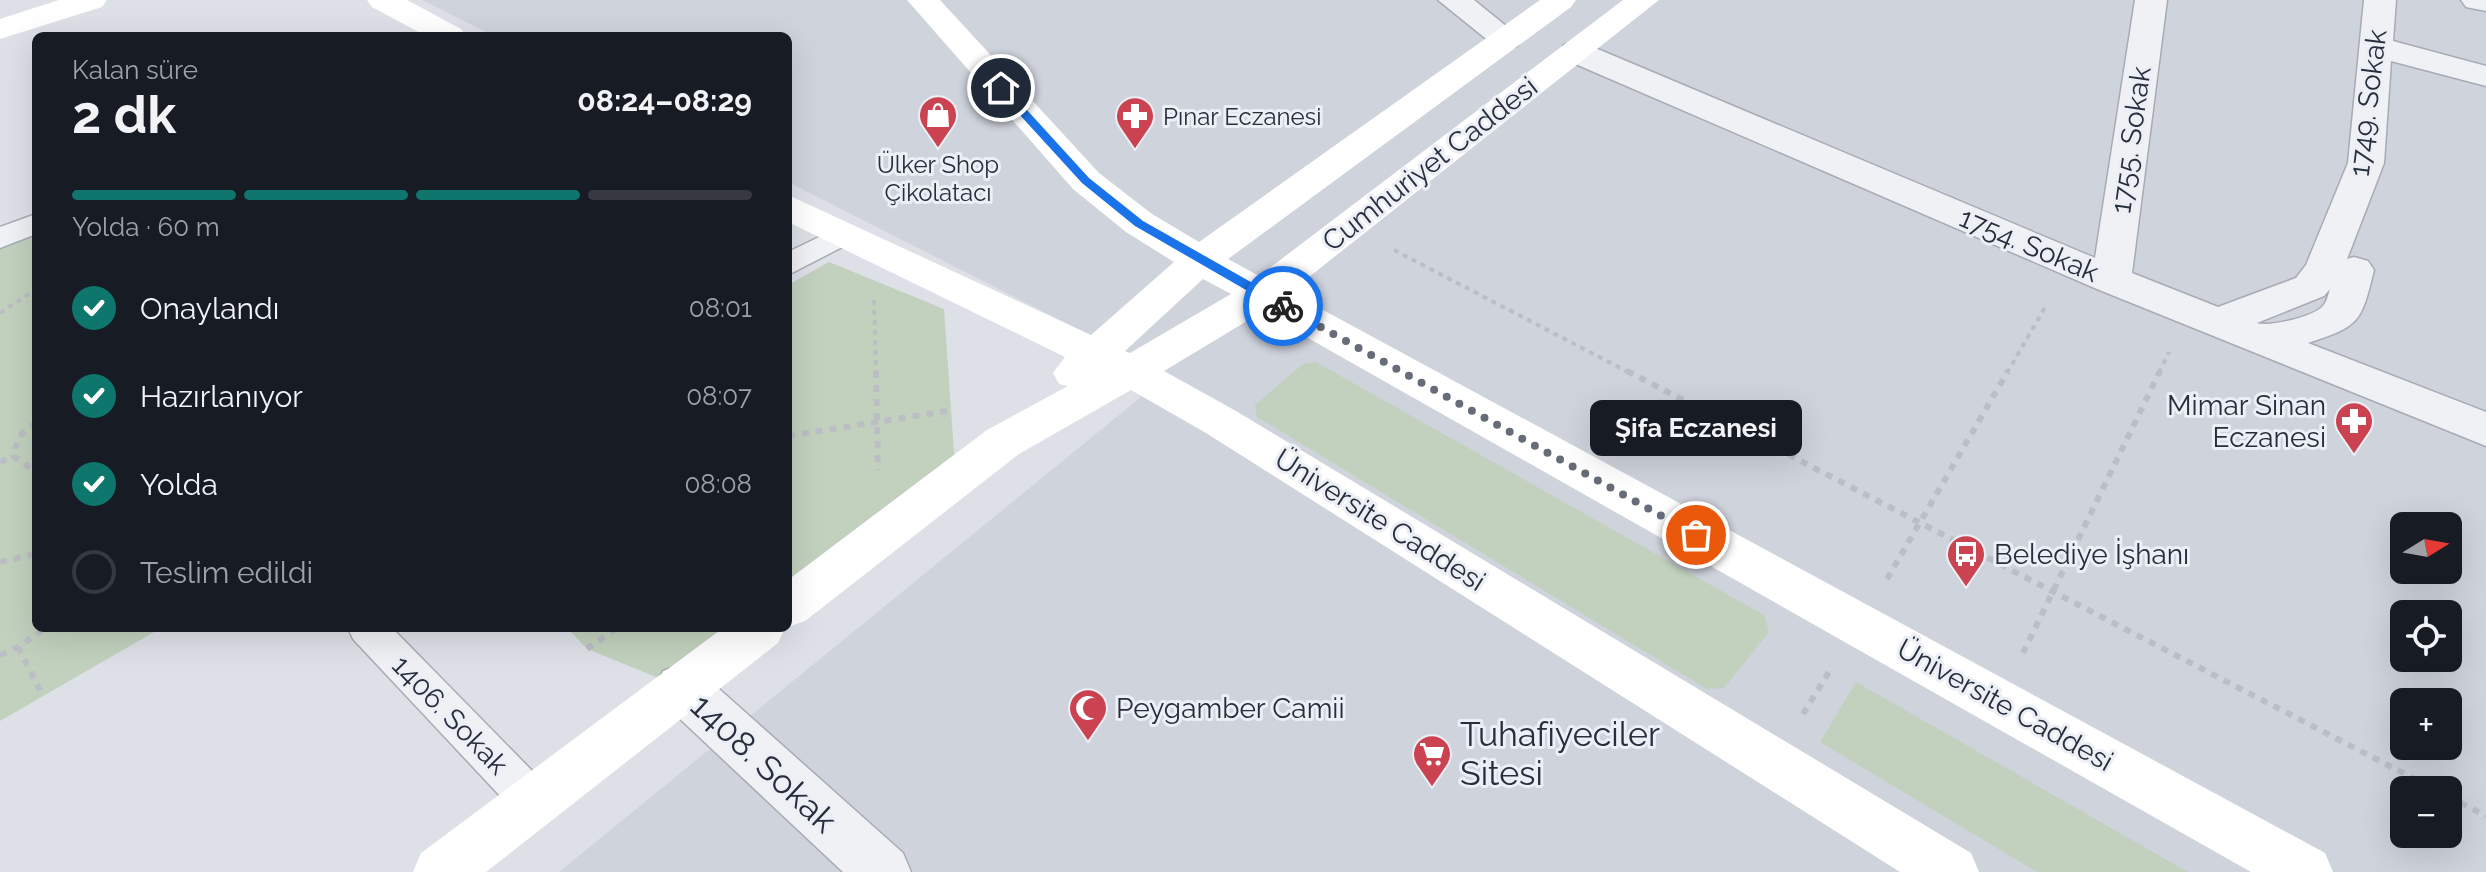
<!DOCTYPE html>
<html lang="tr">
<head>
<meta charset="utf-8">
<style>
	body { margin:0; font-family:Raleway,sans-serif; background:#242831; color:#f1f3f6; height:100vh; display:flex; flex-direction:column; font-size:30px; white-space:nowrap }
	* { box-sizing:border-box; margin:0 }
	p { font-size:26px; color:#9ea1a6 }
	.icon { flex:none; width:44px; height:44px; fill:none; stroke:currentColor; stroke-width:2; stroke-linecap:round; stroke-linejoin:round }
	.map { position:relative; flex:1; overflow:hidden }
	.drawer { position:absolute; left:32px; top:32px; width:760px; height:600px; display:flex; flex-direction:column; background:#171b24; border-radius:12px; box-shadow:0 8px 32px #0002 }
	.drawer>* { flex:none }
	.needle { width:52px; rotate:79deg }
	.controls { position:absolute; left:2390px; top:512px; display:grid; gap:16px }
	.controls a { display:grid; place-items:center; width:72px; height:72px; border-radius:12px; background:#171b24; box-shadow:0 8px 32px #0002; font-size:40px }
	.pin { position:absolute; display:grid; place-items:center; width:68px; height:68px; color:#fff; margin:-34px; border:4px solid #fff; border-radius:50%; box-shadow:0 2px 8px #0007 }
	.courier { position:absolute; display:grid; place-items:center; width:80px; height:80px; margin:-40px; border:6px solid #1a73e8; border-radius:50%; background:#fff; color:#222; box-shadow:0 2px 10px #0007 }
	.bubble { position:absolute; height:56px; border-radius:12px; background:#171b24; box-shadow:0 8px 32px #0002; font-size:26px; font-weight:700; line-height:56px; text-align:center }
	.summary em { font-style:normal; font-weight:700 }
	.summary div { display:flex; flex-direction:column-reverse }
	.summary { display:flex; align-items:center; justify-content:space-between; height:136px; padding:0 40px }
	h1 { font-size:52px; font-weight:700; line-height:60px }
	.bar { display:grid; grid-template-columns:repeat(4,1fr); gap:12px 8px; align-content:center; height:96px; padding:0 40px }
	.bar i { height:10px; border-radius:6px; background:#363941 }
	.bar .on { background:#0f766e }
	.bar p { grid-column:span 4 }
	ol { padding:0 40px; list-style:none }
	li { display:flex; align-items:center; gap:24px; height:88px }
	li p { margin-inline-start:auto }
	li .icon { padding:8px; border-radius:50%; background:#0f766e; color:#fff; stroke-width:4 }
	li:last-child { color:#9ea1a6 }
	li i { width:44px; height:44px; border:4px solid #363941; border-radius:50% }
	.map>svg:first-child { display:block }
	.built { fill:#cfd3dc; fill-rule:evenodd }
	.green { fill:#c2d1be }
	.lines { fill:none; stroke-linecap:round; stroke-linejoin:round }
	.lane-casing { stroke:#a6abb4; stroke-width:3 }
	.street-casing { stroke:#a6abb4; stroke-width:3 }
	.path-far1 { stroke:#bcbec5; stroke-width:4; stroke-dasharray:5 5; stroke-linecap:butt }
	.path { stroke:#bcbec5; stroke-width:6; stroke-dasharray:7 7; stroke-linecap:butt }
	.lane { fill:#f0f1f5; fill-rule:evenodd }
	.street { fill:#f0f1f5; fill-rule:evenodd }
	.secondary { fill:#fff; fill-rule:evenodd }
	.route { fill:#1a73e8 }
	.done { stroke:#676d78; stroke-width:8; stroke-dasharray:0 14.4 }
	.labels { text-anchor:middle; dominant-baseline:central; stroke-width:6; stroke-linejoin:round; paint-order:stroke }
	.far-poi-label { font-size:24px; fill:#272e3d; stroke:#eceff5; text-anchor:start }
	.street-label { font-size:28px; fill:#272e3d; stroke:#eceff5 }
	.poi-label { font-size:28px; fill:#272e3d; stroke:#eceff5; text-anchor:start }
	.near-poi-label { font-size:34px; fill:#272e3d; stroke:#eceff5; text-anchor:start }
	.near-street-label { font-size:34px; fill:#272e3d; stroke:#eceff5 }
</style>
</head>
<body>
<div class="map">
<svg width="2486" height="872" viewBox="0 0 2486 872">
	<rect width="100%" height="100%" fill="#dde1e7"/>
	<path class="built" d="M422 0H2486V872H559L1168 375 788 182V36H494ZM2404 526H2448V570H2404ZM2404 614H2448V658H2404ZM2404 702H2448V746H2404ZM2404 790H2448V834H2404Z"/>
	<path class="green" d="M36 224V628H161L0 721V239Z
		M829 262 944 309 955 466 788 607V285Z
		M1316 362 1764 615 1769 632 1724 688 1707 689 1257 417 1255 405 1303 364Z
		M567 628H760L681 687 587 649Z
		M1856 682 2188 872H2037L1820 742Z"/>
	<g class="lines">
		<g class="lane-casing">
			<path id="lane" d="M36 214V234L0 248V227Z
				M842 226 852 228 857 235 852 242 788 275V252Z
				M348 628H392L548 787 554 801 548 815 533 820 518 815 353 639Z"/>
		</g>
		<g class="street-casing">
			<path id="street" d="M1438 0H1474L1522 39 1517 46 1506 49 1495 46Z
				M2135 0H2167L2132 273 2218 307 2296 278 2306 265 2348 163 2364 0H2396L2393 41 2486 66V86L2391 61 2384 163 2347 259 2354 257 2368 261 2374 270C2361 323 2360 326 2308 343L2486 412V446L2097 289 1564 59 1560 52 1564 45 1576 42 1588 45 2095 258ZM2330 289C2328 295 2327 302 2322 307 2312 317 2269 327 2257 323L2324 296Z
				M2461 0H2486V11L2466 7Z
				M681 665 699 671 903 853 911 872H843L663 703 655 687 663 671Z"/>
		</g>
		<path class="path-far1" d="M1394 250 1630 373
			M874 300 876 373
			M0 313 36 289
			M2007 373 2047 304
			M2159 373 2169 352"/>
		<path class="path" d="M876 371 878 470
			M1627 371 2436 790
			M36 423 19 436 13 456 36 472
			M788 436 953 410
			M0 462 13 456
			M0 562 36 554
			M1887 579 2008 371
			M18 647 43 696
			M587 649 617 628
			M2023 653 2160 371
			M0 655 18 647 45 628
			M1803 714 1829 672
			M2448 796 2486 816"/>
		<use href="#lane" class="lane"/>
		<use href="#street" class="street"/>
		<path class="secondary" d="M59 0H107L102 7 0 39V19Z
			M367 0H407L461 29 466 36H426L372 7Z
			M907 0H940L1099 173 1152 214 1199 242 1540 0H1576L1571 7 1228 259 1259 276 1623 0H1659L1290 292 2325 853 2333 872H2251L1262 312 1164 371 1236 411 1971 853 1979 872H1900L1206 433 1131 390 1019 454 805 621 788 627V580L987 430 1068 386 1059 384 1053 373 1065 357 788 222V195L1091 335 1174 262 1126 232 1073 189ZM1203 279 1231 294 1130 353 1125 351Z
			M723 628H785L778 643 486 872H413L421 853Z"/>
	</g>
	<path class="route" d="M997 86H1005L1089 178 1143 221 1288 303V309H1279L1135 226 1082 183 997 90Z"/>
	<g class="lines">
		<path class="done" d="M1283 306 1696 535"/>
	</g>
	<defs>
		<g id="shop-pin" transform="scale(2)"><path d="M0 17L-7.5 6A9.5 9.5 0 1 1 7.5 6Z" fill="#cb4351" stroke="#eceff5"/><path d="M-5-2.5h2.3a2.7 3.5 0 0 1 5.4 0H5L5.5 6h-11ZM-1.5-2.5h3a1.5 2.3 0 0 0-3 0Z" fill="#fff"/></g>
		<g id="pharmacy-pin" transform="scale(2)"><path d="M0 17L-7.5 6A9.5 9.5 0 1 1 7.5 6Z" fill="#cb4351" stroke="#eceff5"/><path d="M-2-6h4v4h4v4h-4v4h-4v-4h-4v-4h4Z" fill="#fff"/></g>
		<g id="bus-pin" transform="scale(2)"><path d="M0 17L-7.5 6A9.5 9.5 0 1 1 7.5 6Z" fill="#cb4351" stroke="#eceff5"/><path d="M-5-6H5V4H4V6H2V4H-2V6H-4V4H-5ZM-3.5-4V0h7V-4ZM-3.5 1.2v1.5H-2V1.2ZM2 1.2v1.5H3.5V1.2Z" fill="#fff"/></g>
		<g id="mosque-pin" transform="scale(2)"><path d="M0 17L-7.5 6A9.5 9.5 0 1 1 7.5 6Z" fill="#cb4351" stroke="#eceff5"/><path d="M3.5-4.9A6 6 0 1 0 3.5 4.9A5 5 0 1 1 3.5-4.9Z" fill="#fff"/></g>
		<g id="supermarket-pin" transform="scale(2)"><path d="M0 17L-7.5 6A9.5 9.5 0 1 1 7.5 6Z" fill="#cb4351" stroke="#eceff5"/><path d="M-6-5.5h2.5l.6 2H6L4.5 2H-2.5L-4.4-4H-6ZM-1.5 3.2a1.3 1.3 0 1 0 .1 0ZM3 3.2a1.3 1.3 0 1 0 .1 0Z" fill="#fff"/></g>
	</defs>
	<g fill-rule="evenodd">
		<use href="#shop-pin" x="938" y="115"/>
		<use href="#pharmacy-pin" x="1135" y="116"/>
		<use href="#pharmacy-pin" x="2354" y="421"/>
		<use href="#bus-pin" x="1966" y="554"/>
		<use href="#mosque-pin" x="1088" y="708"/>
		<use href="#supermarket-pin" x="1432" y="754"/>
	</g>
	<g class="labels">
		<g class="far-poi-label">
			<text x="1163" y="116">Pınar Eczanesi</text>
			<text x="938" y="164" text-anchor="middle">Ülker Shop<tspan x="938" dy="28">Çikolatacı</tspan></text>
		</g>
		<g class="street-label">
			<text transform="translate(2368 103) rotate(-83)">1749. Sokak</text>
			<text transform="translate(2131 140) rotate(-82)">1755. Sokak</text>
			<text transform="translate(1430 164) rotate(-38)">Cumhuriyet Caddesi</text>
			<text transform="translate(2029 245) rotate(23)">1754. Sokak</text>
			<text transform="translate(1380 520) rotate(32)">Üniversite Caddesi</text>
			<text transform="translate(2005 705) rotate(29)">Üniversite Caddesi</text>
			<text transform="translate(450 715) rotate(46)">1406. Sokak</text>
		</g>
		<g class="poi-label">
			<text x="2326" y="405" text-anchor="end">Mimar Sinan<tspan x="2326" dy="32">Eczanesi</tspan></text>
			<text x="1994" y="554">Belediye İşhanı</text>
			<text x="1116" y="708">Peygamber Camii</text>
		</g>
		<g class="near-poi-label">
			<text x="1460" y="734">Tuhafiyeciler<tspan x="1460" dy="39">Sitesi</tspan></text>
		</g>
		<g class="near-street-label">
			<text transform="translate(764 763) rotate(43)">1408. Sokak</text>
		</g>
	</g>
</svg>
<div class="controls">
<a><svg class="needle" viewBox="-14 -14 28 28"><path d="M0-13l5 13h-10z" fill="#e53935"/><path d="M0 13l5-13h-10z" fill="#9ea1a6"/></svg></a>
<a><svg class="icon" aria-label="locate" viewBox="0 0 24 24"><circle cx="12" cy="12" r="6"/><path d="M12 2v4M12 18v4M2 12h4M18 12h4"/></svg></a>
<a>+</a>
<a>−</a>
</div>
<div class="pin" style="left:1696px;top:535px;background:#ea580c"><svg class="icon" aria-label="bag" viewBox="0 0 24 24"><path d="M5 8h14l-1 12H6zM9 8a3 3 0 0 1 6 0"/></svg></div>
<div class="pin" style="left:1001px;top:88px;background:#1f2937"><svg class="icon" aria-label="home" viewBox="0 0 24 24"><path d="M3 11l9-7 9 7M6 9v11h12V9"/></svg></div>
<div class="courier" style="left:1283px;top:306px"><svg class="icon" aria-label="bike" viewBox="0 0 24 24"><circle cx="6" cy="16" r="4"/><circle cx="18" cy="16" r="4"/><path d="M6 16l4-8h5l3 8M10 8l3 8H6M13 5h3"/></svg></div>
<div class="bubble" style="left:1590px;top:400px;width:212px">Şifa Eczanesi</div>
<section class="drawer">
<div class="summary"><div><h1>2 dk</h1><p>Kalan süre</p></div><em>08:24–08:29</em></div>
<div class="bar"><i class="on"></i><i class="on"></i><i class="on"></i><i></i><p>Yolda · 60 m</p></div>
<ol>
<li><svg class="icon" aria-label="check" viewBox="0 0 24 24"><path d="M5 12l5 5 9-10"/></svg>Onaylandı<p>08:01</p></li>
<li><svg class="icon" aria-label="check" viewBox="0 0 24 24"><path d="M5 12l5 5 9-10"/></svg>Hazırlanıyor<p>08:07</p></li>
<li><svg class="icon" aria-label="check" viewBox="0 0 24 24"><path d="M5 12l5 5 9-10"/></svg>Yolda<p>08:08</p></li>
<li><i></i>Teslim edildi</li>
</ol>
</section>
</div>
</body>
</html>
